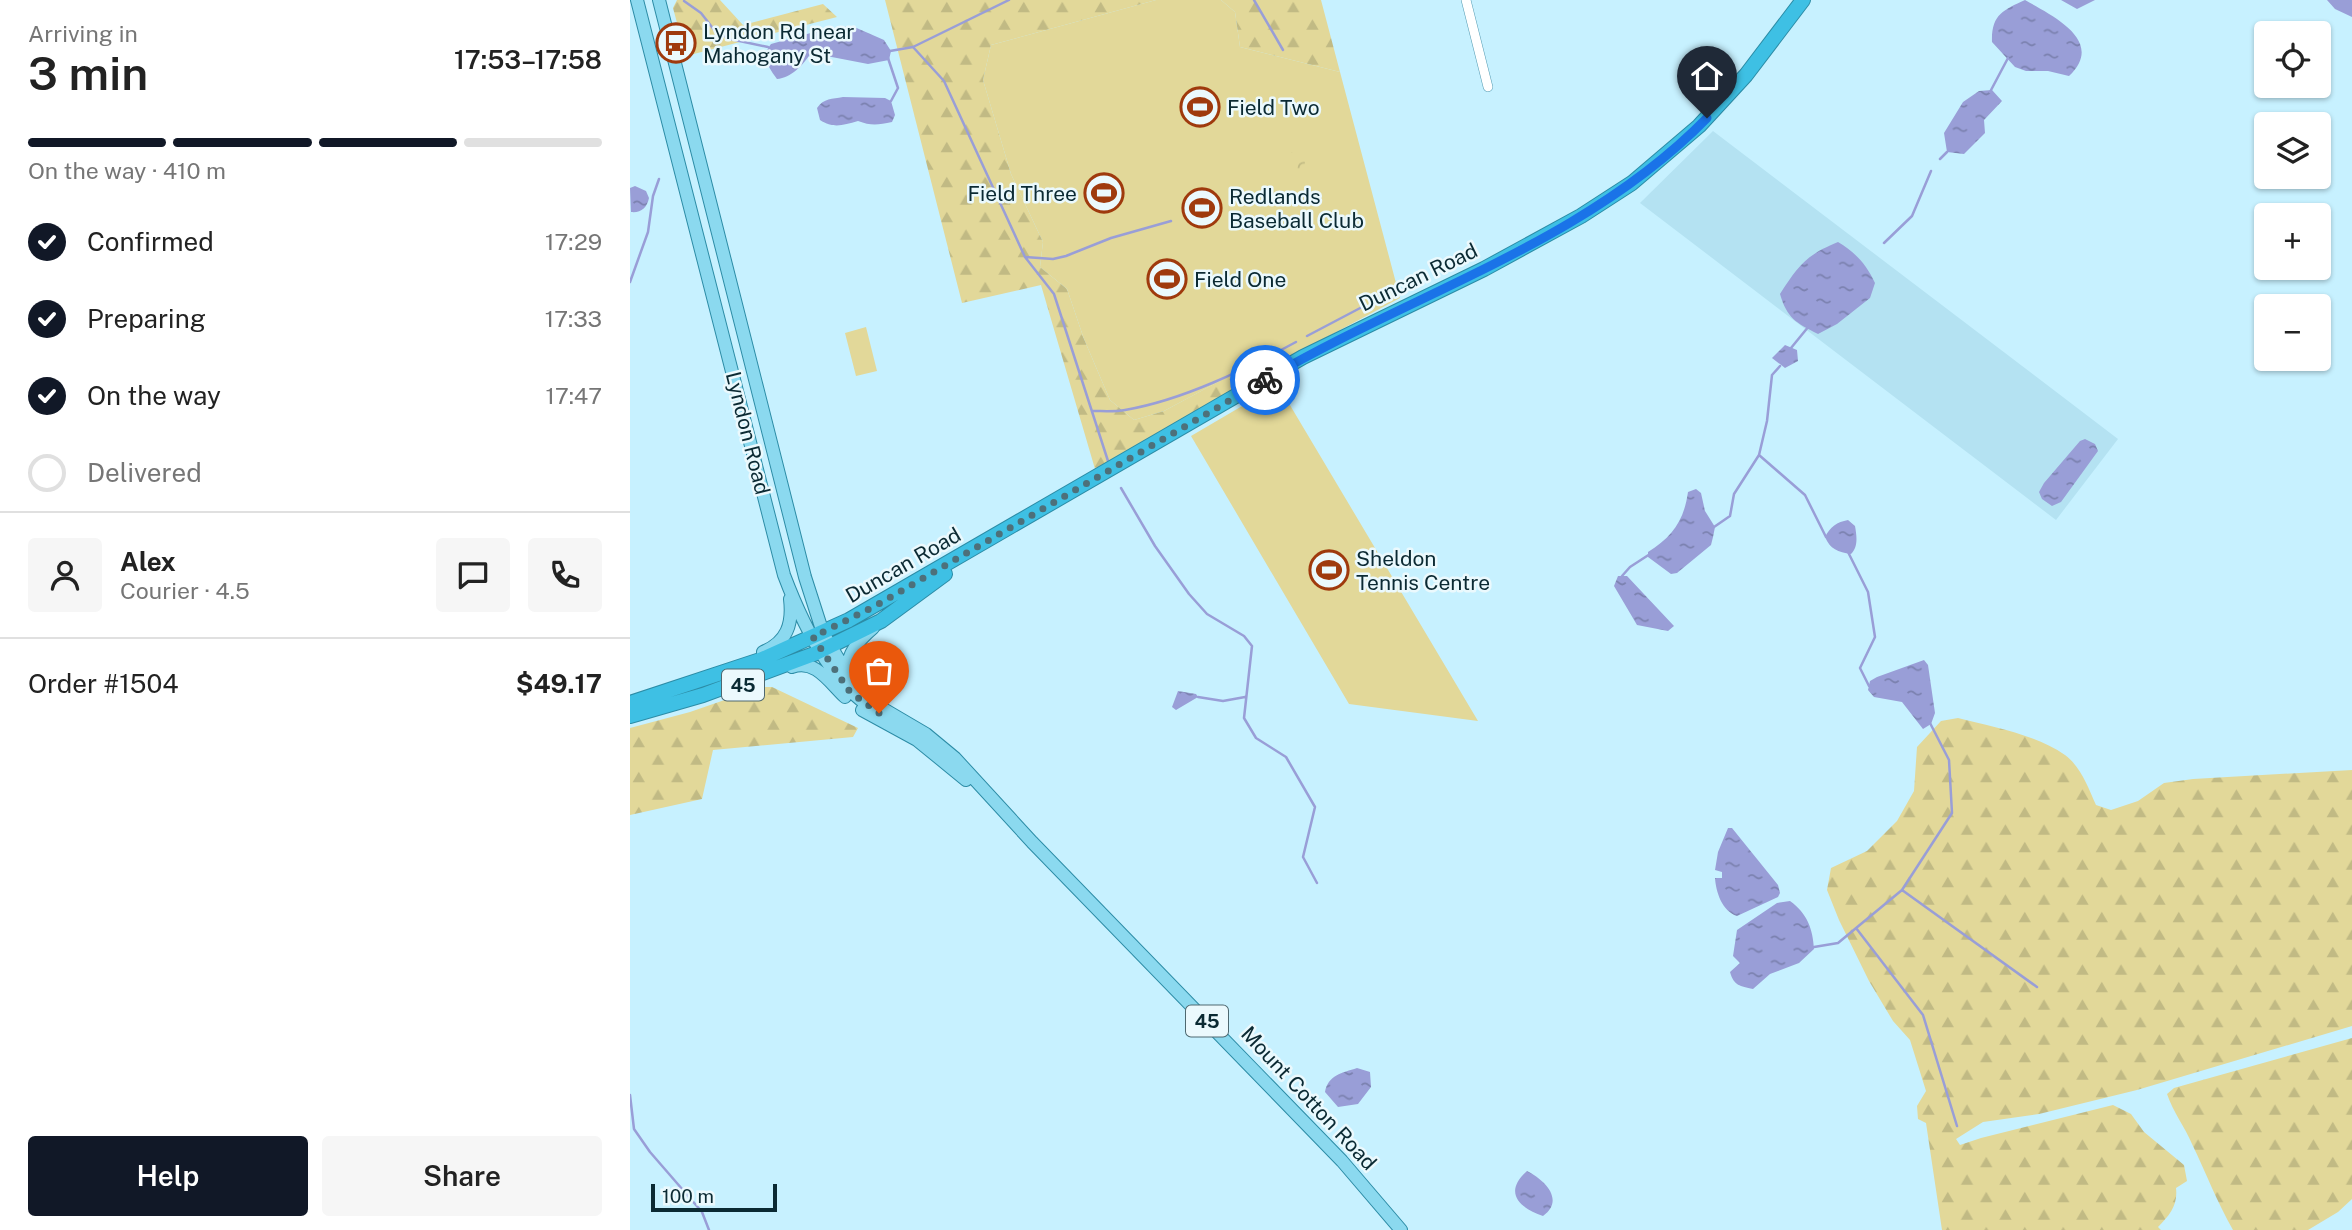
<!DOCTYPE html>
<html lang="en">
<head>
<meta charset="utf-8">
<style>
	body { margin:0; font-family:"Public Sans",sans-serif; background:#f6f6f6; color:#222; height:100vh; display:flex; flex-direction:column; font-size:26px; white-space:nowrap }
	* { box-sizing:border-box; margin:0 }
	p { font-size:23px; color:#767676 }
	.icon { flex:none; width:38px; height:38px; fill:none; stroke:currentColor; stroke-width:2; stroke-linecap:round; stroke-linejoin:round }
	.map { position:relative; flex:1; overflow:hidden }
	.drawer { display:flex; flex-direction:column; background:#fff; width:630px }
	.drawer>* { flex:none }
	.fabs { position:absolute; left:1624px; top:21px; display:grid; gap:14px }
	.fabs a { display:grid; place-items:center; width:77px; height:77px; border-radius:7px; background:#fff; box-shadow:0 2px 5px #0004; font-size:35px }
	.scale { position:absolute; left:21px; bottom:18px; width:126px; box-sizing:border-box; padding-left:7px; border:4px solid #0b2a33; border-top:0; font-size:19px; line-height:24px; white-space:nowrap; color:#0b2a33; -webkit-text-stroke:5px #ebf9fd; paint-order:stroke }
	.pin { position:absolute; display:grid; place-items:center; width:60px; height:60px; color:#fff; margin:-72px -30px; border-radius:50% 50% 50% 0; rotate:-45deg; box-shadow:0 0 7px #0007 }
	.pin .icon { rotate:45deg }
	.courier { position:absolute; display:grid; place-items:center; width:70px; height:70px; margin:-35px; border:5px solid #1a73e8; border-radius:50%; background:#fff; color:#222; box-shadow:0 2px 9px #0007 }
	.summary em { font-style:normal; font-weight:600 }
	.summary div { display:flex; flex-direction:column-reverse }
	.summary { display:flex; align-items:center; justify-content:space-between; height:119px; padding:0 28px }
	h1 { font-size:46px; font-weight:600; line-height:52px }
	.bar { display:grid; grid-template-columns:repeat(4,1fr); gap:10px 7px; align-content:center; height:84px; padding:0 28px }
	.bar i { height:9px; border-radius:5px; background:#e0e0e0 }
	.bar .selected { background:#111827 }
	.bar p { grid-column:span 4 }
	.line { display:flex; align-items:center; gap:18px; padding:0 28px; border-top:2px solid #e0e0e0 }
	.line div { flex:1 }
	.round { display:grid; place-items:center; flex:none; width:74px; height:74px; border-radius:7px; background:#f6f6f6 }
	ol { padding:0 28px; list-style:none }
	li { display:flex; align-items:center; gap:21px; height:77px }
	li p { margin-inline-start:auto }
	li .icon { padding:7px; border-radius:50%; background:#111827; color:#fff; stroke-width:4 }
	li:last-child { color:#767676 }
	li i { width:38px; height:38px; border:4px solid #e0e0e0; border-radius:50% }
	.button { display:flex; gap:14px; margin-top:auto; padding:14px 28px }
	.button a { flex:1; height:80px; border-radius:7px; background:#111827; color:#fff; font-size:28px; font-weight:600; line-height:80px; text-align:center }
	.button a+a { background:#f6f6f6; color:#222 }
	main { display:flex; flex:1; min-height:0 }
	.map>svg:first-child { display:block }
	.built { fill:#b4e2f2 }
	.green { fill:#e2d899 }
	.forest { fill:url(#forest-firs) }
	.park { fill:url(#park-crowns) }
	.water { fill:url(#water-ripples) }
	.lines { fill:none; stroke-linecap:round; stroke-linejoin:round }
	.stream { stroke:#999ed7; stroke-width:2.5 }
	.minor-casing { stroke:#569db4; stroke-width:10 }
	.major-casing { stroke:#2c8ca6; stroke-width:14 }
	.highway-casing { stroke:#2c8ca6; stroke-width:16 }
	.minor { stroke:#fff; stroke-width:9 }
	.major { stroke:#8bd9ef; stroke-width:12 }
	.highway { stroke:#3ec0e4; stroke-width:14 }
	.done { stroke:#4d707a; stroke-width:7; stroke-dasharray:0 12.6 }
	.route { stroke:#1a73e8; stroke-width:9 }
	.labels { text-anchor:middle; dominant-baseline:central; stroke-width:5; stroke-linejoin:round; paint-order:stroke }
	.shield { fill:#ebf9fd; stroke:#4e6870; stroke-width:2 }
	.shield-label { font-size:19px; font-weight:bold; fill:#0b2a33 }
	.poi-label { font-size:21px; fill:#0b2a33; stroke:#ebf9fd; text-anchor:start }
	.street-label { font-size:21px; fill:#0b2a33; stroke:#ebf9fd }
</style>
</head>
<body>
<main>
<section class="drawer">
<div class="summary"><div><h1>3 min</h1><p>Arriving in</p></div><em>17:53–17:58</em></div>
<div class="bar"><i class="selected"></i><i class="selected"></i><i class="selected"></i><i></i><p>On the way · 410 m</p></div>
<ol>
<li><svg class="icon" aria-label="check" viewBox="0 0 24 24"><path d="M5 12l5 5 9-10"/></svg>Confirmed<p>17:29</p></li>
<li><svg class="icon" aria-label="check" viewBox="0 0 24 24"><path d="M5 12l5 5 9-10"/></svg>Preparing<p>17:33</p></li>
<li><svg class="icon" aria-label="check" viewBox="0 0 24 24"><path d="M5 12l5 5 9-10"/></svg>On the way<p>17:47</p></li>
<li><i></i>Delivered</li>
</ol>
<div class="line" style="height:126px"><a class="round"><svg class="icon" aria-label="person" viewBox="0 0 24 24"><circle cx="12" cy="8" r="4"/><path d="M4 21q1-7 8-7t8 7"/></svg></a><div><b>Alex</b><p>Courier · 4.5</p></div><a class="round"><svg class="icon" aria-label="chat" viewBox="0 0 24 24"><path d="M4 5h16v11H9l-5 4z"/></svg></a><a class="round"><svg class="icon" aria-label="phone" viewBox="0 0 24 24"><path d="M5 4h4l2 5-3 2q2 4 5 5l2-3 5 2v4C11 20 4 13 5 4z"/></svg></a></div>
<div class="line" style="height:91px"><div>Order #1504</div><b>$49.17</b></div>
<div class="button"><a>Help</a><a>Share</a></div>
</section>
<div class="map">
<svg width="1722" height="1230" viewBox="0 0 1722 1230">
	<defs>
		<pattern id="forest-firs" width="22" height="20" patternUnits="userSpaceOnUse" patternTransform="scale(1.75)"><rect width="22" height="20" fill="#e2d899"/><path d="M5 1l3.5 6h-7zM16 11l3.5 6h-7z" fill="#c1ba84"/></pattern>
		<pattern id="park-crowns" width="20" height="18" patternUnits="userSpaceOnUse" patternTransform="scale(1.75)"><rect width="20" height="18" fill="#e2d899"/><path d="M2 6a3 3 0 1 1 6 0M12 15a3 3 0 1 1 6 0" fill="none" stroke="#c1ba84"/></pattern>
		<pattern id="water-ripples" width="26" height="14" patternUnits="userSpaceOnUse" patternTransform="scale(1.75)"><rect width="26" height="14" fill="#999ed7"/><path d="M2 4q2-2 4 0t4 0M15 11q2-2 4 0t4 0" fill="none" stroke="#7b81af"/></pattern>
	</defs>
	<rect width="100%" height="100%" fill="#c7f1ff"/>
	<path class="built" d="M1083 131 1488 439 1426 520 1010 203Z"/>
	<path class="green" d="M526 0H591L605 12 610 47 710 72 770 298 663 355 657 345 534 411 504 420 480 400 454 339 437 289 410 267 413 242 381 174 353 80 361 45Z
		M236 327 247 371 226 376 215 333Z
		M648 385 848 721 719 704 561 436Z"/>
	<path class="forest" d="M47 0H90L113 25 193 4 207 17 56 56 43 8Z
		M255 0H526L361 45 353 80 381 174 413 242 410 267 437 289 454 339 480 400 504 420 534 411 658 344 663 355 465 469 411 285 332 303Z
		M591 0H691L710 72 610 47 605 12Z
		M132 687H142L228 728 223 737 83 750 72 799 0 815V728L60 712Z
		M1328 718C1362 727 1405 734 1435 755 1451 767 1458 787 1466 805L1481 810 1508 801 1534 783 1563 779 1722 770V1026L1507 1090 1409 1114 1353 1122 1326 1139 1330 1145 1351 1138 1483 1105 1501 1114 1514 1132 1554 1165 1557 1181 1546 1188C1548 1205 1540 1215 1528 1227L1531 1230H1312L1296 1123 1288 1119 1287 1106 1296 1091 1280 1040 1263 1021 1239 981 1209 920 1197 890 1201 868 1237 851 1267 821 1284 791 1287 747 1311 721Z
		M1722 1038V1199L1708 1212 1678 1230H1603C1587 1202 1576 1173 1562 1144 1555 1127 1543 1112 1537 1094L1544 1088Z"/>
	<path class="park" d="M655 162a10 10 0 1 1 20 0a10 10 0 1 1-20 0Z"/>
	<path class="water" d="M1395 0C1423 16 1476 41 1439 76L1418 71H1396L1385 67 1362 42C1361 15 1373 10 1395 0Z
		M1431 0H1465L1447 9Z
		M1697 0H1722V17L1705 9Z
		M222 26 254 40 261 51 259 60 238 64 181 53C173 65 161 78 147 79 138 67 131 56 141 44L195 29Z
		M1362 90 1372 101 1354 120 1355 133 1334 154 1317 152 1314 133 1333 102 1349 91Z
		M213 97 255 98 261 101 265 115 262 122C248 125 241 126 228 121 213 125 204 129 190 120L187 108C194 98 202 99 213 97Z
		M5 186 16 191 19 198C17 208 11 213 1 212L0 188Z
		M1208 242C1226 253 1236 264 1245 283L1240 298 1207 324 1188 334C1166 323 1157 318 1150 294 1168 266 1176 255 1208 242Z
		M1155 345 1167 350 1168 361 1155 368 1142 358Z
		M1455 439 1465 444 1468 451 1431 502 1422 506 1412 499 1409 492 1414 483 1450 441Z
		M1066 489 1071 493 1075 511 1085 527 1083 537 1081 545 1047 573 1041 574 1018 557V552C1042 537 1054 521 1058 492Z
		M1218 520 1225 526C1227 537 1228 547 1221 554 1208 552 1200 549 1195 537 1200 527 1207 522 1218 520Z
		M988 576H997L1044 626 1038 631 1007 625 984 586Z
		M1294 660 1298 665 1305 713 1301 724 1293 729 1272 702 1244 697 1238 690 1240 681 1247 677Z
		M548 691 566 694 568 697 546 710 542 707Z
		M1098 828H1102L1148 885 1150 893 1148 897 1107 916C1092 911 1086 892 1085 878H1092V872L1085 870 1088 852Z
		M1160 901C1177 913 1183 929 1184 949L1169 963 1140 974 1123 989C1110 986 1104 986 1100 972L1110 963 1103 956 1107 930 1147 903Z
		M727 1068 740 1072 741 1087 728 1104 708 1107 695 1092C698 1075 712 1073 727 1068Z
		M897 1171C915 1180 935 1200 913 1216 889 1208 873 1192 897 1171Z"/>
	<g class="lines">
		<path class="stream" d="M624 0 653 50
			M54 1 71 13 85 31 100 39 138 47
			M283 47 314 81 395 257 424 294 478 461
			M260 51 283 47 379 0
			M258 58 268 88 261 101
			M1360 92 1378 58
			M1310 159 1317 152
			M1254 243 1282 216 1301 171
			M395 257 423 259 436 256 481 238 541 221
			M0 282 18 232 23 196 29 179
			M677 336 734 306
			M1161 348 1179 326
			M462 411C473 411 485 412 495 410 553 400 614 370 666 342
			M1129 455 1175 495 1196 537
			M491 488 525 546 559 594 577 614 614 636 622 646 614 718 626 738 656 757 685 807 673 857 687 883
			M1084 527 1100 516 1104 494 1129 455 1137 421 1142 375 1150 366
			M1218 552 1238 592 1245 637 1230 668 1239 686H1242
			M992 576 1000 567 1020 554
			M568 697 593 701 615 697
			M1272 890 1407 987
			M1226 928 1293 1015 1327 1126
			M1184 947 1208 943 1272 890 1322 813 1319 760 1300 723
			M0 1095 4 1129 20 1152 72 1212 79 1230"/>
		<g class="minor-casing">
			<path id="minor" d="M836 0 858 87"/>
		</g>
		<g class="major-casing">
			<path id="major" d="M7 0 154 575C171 620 200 682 242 708
				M29 0 175 577 193 633 218 675 233 692 250 707 296 734 325 758 402 842 712 1161 771 1230
				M133 652C157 642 163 624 160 599
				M162 667C185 658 200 683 215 697
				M218 674C215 655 229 640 243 628
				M232 710 287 740 336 780"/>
		</g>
		<g class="highway-casing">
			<path id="highway" d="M0 703 130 660 219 620 673 357 854 269 951 216 1002 183 1069 126 1116 75 1173 0
				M0 716 73 695 184 654 251 621 315 574"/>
		</g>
		<use href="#minor" class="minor"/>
		<use href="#major" class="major"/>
		<use href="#highway" class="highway"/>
	</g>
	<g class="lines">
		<path class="done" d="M249 713 220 692 183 637 247 605 635 380"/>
		<path class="route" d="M635 380C782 293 955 243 1077 118"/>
	</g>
	<defs>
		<g id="bus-ring" transform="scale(2.0125)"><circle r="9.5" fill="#ebf9fd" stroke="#9f3a0d" stroke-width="1.5"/><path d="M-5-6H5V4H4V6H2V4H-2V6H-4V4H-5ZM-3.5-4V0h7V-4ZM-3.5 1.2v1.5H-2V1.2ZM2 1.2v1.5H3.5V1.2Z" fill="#9f3a0d"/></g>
		<g id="stadium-ring" transform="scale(2.0125)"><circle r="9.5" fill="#ebf9fd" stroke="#9f3a0d" stroke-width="1.5"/><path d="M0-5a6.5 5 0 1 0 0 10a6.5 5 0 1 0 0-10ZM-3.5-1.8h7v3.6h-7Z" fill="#9f3a0d"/></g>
	</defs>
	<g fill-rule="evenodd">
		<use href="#bus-ring" x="46" y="43"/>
		<use href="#stadium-ring" x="570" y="107"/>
		<use href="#stadium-ring" x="474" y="193"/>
		<use href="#stadium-ring" x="572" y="208"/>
		<use href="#stadium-ring" x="537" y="279"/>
		<use href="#stadium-ring" x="699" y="570"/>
	</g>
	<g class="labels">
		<g class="shield">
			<rect x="92" y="669.5" width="42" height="31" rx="5"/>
			<rect x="556" y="1005.5" width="42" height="31" rx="5"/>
		</g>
		<g class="shield-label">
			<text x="113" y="685">45</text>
			<text x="577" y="1021">45</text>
		</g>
		<g class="poi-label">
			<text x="73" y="31">Lyndon Rd near<tspan x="73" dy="24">Mahogany St</tspan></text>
			<text x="597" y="107">Field Two</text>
			<text x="447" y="193" text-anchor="end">Field Three</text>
			<text x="599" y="196">Redlands<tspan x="599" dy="24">Baseball Club</tspan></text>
			<text x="564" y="279">Field One</text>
			<text x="726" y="558">Sheldon<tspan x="726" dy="24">Tennis Centre</tspan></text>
		</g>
		<g class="street-label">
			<text transform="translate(788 277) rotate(-26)">Duncan Road</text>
			<text transform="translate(118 433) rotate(76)">Lyndon Road</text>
			<text transform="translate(273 565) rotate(-30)">Duncan Road</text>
			<text transform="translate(679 1098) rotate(47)">Mount Cotton Road</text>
		</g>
	</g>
</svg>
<div class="fabs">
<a><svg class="icon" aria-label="locate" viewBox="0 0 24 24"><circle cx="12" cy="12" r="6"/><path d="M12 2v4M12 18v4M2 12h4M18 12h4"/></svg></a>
<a><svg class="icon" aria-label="layers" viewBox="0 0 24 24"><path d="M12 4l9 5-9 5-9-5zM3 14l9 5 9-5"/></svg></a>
<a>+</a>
<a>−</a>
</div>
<div class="scale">100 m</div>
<div class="pin" style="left:249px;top:713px;background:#ea580c"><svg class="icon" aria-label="bag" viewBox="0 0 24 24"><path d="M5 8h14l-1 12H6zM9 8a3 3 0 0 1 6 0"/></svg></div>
<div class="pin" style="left:1077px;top:118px;background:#1f2937"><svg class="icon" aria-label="home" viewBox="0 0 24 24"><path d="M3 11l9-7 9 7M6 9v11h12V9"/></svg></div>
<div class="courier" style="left:635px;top:380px"><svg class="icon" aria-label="bike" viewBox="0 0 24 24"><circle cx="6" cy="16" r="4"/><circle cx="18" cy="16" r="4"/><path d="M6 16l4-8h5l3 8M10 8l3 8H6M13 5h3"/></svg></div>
</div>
</main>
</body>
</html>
